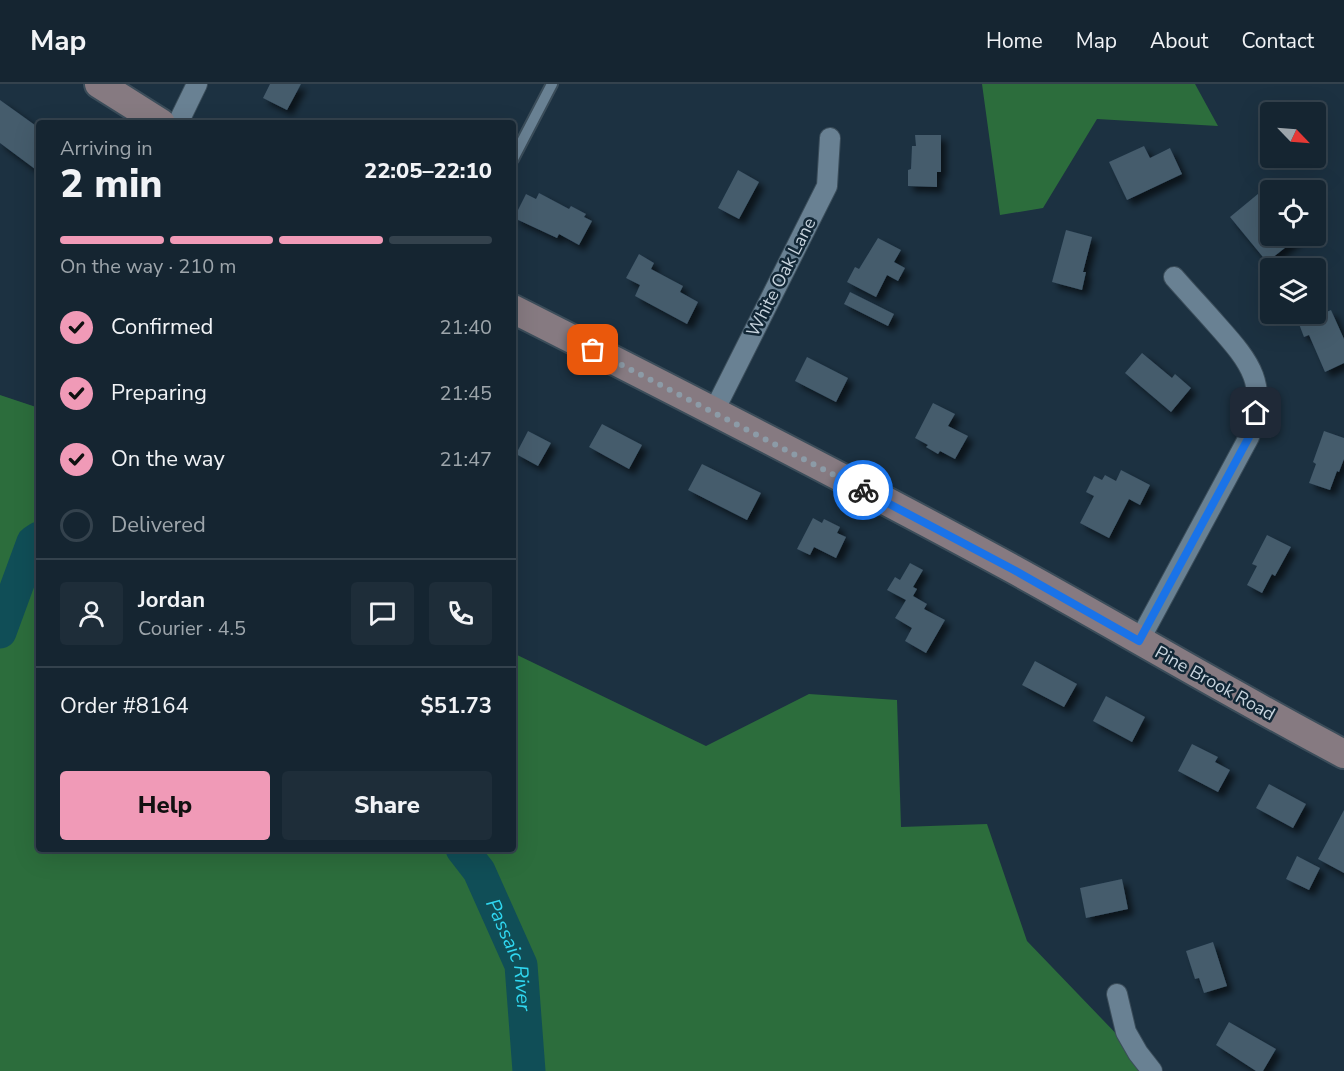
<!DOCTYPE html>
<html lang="en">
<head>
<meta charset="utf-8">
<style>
	body { margin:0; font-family:"Nunito Sans",sans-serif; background:#1e2d39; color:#f1f3f6; height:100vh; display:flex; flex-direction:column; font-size:22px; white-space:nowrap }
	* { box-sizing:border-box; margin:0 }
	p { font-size:20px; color:#9da5ab }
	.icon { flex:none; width:33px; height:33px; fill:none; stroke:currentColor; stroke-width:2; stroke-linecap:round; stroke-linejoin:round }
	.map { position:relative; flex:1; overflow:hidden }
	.drawer { position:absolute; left:36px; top:36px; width:480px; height:732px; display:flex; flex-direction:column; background:#152531; border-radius:6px; box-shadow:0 6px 24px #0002,0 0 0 2px #34424d }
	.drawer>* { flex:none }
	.needle { width:39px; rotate:115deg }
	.tools { position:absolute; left:1260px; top:18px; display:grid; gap:12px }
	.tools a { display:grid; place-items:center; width:66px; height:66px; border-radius:6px; background:#152531; box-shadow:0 6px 24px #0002,0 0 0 2px #34424d; font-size:30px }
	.pin { position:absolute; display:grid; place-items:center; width:51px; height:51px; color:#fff; margin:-26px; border-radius:12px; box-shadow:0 3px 9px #0006 }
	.courier { position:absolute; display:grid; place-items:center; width:60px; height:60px; margin:-30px; border:4px solid #1a73e8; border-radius:50%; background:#fff; color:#222; box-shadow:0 2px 8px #0007 }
	.overview em { font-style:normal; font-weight:800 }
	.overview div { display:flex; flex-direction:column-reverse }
	.overview { display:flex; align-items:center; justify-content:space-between; height:102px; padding:0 24px }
	h1 { font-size:39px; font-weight:800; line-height:45px }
	.bar { display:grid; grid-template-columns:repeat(4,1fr); gap:9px 6px; align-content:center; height:72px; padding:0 24px }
	.bar i { height:8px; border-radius:4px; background:#34424d }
	.bar .active { background:#f09ab7 }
	.bar p { grid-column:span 4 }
	.line { display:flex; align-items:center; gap:15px; padding:0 24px; border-top:2px solid #34424d }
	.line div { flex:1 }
	.round { display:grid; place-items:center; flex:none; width:63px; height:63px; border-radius:6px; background:#1e2d39 }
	ol { padding:0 24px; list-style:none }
	li { display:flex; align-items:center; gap:18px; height:66px }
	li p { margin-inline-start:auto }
	li .icon { padding:6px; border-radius:50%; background:#f09ab7; color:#111; stroke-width:4 }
	li:last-child { color:#9da5ab }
	li i { width:33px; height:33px; border:3px solid #34424d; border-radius:50% }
	.button { display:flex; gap:12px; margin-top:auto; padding:12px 24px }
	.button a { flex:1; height:69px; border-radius:6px; background:#f09ab7; color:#111; font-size:24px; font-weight:800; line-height:69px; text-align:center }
	.button a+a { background:#1e2d39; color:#f1f3f6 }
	header { display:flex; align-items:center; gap:36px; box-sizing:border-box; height:84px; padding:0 30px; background:#152531; border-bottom:2px solid #34424d }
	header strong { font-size:28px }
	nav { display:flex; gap:33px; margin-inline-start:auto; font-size:21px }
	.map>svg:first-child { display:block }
	.forest { fill:#2c6d3c }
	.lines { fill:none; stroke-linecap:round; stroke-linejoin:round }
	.river { stroke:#104e57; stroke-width:33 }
	.building { fill:#445b6c; filter:url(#shadow) }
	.lane-casing { stroke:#3b4d5a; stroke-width:14 }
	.street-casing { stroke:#3b4d5a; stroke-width:22 }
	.secondary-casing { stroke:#3b4d5a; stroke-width:32 }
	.lane { stroke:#698193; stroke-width:10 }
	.street { stroke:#698193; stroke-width:20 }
	.secondary { stroke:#867a81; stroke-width:28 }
	.done { stroke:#8c9ba7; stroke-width:6; stroke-dasharray:0 10.8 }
	.route { stroke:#1a73e8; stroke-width:8 }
	.labels { text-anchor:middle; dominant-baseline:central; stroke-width:5; stroke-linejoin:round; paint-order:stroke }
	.street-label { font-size:18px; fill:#c8d4de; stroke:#122736 }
	.water-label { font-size:20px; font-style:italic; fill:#30d7f0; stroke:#122736 }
</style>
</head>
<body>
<header>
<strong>Map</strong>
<nav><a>Home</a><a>Map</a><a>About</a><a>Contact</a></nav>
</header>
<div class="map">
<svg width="1344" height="987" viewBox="0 0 1344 987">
	<defs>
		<filter id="shadow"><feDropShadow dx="5.5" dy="5.5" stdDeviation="3" flood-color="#0009"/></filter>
	</defs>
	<rect width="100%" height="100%" fill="#1c3141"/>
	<path class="forest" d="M982 0H1195L1218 42 1097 35 1043 124 1000 131Z
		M0 311 39 324V765H513V569L706 662 809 610 897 616 901 743 987 740 1027 857 1152 987H0Z"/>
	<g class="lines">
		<g class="river">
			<path d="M0 548 33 458 39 454"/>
			<path id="s1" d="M462 765 479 787 521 881 529 987"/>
		</g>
	</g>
	<path class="building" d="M270 0H301L287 26 263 14Z
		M0 16 39 44V88L0 59Z
		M915 51H941V88H937V103L908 102V86L911 85 912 62H916Z
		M1144 62 1150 74 1170 64 1182 90 1127 116 1109 78Z
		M738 86 759 98 739 135 718 124Z
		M1270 100V152H1300L1267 178 1230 133Z
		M539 109 569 125 571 122 586 130 584 133 592 137 579 161 559 150 557 154 514 134 526 110 536 115Z
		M1066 146 1092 153 1083 188H1086L1082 206 1052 198Z
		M878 154 901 166 894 178 905 184 898 197 887 191 876 213 847 198 855 183 859 185Z
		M639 170 654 179 651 185 683 202 680 208 698 218 687 240 635 212 640 201 626 194Z
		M850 208 894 230 888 242 844 220Z
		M1331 226 1344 255V279L1325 288 1309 251 1304 253 1299 240Z
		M1142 269 1172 294 1175 290 1191 304 1171 328 1125 289Z
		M807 273 848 294 836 318 795 297Z
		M933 319 955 330 948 342 968 352 955 375 940 367 938 370 926 363 928 361 915 354Z
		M602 340 642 361 629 385 589 363Z
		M528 347 551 359 538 382 516 370Z
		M1324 347 1344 354V375L1339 388 1337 387 1330 406 1309 399 1316 380 1313 378Z
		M702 380 761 409 747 436 688 406Z
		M1121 386 1150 401 1140 421 1129 415 1109 454 1080 439 1094 412 1086 408 1094 392 1102 396 1105 391 1116 397Z
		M813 434 822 439 824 435 840 443 837 449 846 453 836 474 814 463 810 471 797 465Z
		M1267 451 1291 463 1275 492 1272 490 1262 509 1247 501 1257 482 1252 480Z
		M910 479 923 486 913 503 917 505 913 512 927 520 924 525 945 536 926 569 905 557 912 544 895 534 906 516 887 506 895 493 900 496Z
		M1035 577 1077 600 1064 623 1022 601Z
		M1106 612 1145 633 1132 658 1093 637Z
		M1192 660 1218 673 1215 678 1230 686 1218 708 1178 687Z
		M1269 700 1306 720 1293 744 1256 724Z
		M1344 726V789L1318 775Z
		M1297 772 1320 784 1309 806 1286 795Z
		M1122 795 1128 825 1086 834 1080 804Z
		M1213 858 1227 902 1204 909 1199 894 1195 895 1186 867Z
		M1229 938 1276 965 1263 987H1256L1216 961Z"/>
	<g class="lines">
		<g class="lane-casing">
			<path id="lane" d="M513 75 552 0"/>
		</g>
		<g class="street-casing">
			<path id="street" d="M178 39 197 0
				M714 327 827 102 830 54
				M1139 557 1249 353C1269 301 1251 279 1217 241 1203 225 1188 209 1174 193
				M1117 910 1126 948 1138 969 1152 987"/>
		</g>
		<g class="secondary-casing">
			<path id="secondary" d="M99 0 161 39
				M513 225C681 310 848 395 1013 485 1124 546 1232 611 1344 670"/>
		</g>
		<use href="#lane" class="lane"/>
		<use href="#street" class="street"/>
		<use href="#secondary" class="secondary"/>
	</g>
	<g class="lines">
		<path class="done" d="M593 266 863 406"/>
		<path class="route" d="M863 406 1014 486 1139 557 1249 353 1256 329"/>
	</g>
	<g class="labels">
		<g class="street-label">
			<text transform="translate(781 193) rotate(-63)">White Oak Lane</text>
			<text transform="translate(1215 599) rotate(29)">Pine Brook Road</text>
		</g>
		<g class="water-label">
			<text stroke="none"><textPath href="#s1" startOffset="118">Passaic River</textPath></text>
		</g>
	</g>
</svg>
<div class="tools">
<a><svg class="needle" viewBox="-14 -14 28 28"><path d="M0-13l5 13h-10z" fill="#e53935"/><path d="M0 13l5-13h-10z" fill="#9da5ab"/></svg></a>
<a><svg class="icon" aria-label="locate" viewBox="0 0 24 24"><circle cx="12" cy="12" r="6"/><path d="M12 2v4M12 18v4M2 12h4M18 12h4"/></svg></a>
<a><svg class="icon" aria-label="layers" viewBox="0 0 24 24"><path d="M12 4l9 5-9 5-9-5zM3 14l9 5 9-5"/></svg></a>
</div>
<div class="pin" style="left:593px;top:266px;background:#ea580c"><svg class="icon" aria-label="bag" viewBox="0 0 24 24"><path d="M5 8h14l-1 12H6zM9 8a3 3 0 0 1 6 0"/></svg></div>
<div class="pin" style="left:1256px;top:329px;background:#1f2937"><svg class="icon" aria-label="home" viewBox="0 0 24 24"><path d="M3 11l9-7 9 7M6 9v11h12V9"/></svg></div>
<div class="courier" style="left:863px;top:406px"><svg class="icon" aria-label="bike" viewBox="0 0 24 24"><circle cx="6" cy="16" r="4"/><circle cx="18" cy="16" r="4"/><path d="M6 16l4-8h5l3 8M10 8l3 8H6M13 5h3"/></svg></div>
<section class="drawer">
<div class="overview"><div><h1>2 min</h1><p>Arriving in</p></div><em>22:05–22:10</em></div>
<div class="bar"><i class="active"></i><i class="active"></i><i class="active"></i><i></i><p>On the way · 210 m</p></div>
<ol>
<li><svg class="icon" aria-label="check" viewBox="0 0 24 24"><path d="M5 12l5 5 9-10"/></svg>Confirmed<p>21:40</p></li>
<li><svg class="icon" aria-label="check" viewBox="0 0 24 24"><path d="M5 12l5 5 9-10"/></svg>Preparing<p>21:45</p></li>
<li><svg class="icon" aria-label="check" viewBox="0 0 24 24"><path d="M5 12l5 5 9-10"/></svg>On the way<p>21:47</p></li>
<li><i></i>Delivered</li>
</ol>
<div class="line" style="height:108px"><a class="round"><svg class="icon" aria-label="person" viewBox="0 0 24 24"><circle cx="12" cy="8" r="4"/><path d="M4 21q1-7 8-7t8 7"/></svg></a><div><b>Jordan</b><p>Courier · 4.5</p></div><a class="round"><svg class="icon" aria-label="chat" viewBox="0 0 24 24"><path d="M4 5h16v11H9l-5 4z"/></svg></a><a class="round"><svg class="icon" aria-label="phone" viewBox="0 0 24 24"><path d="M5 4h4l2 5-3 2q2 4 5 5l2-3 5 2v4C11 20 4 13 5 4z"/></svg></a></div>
<div class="line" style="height:78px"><div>Order #8164</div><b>$51.73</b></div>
<div class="button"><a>Help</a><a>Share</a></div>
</section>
</div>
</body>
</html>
